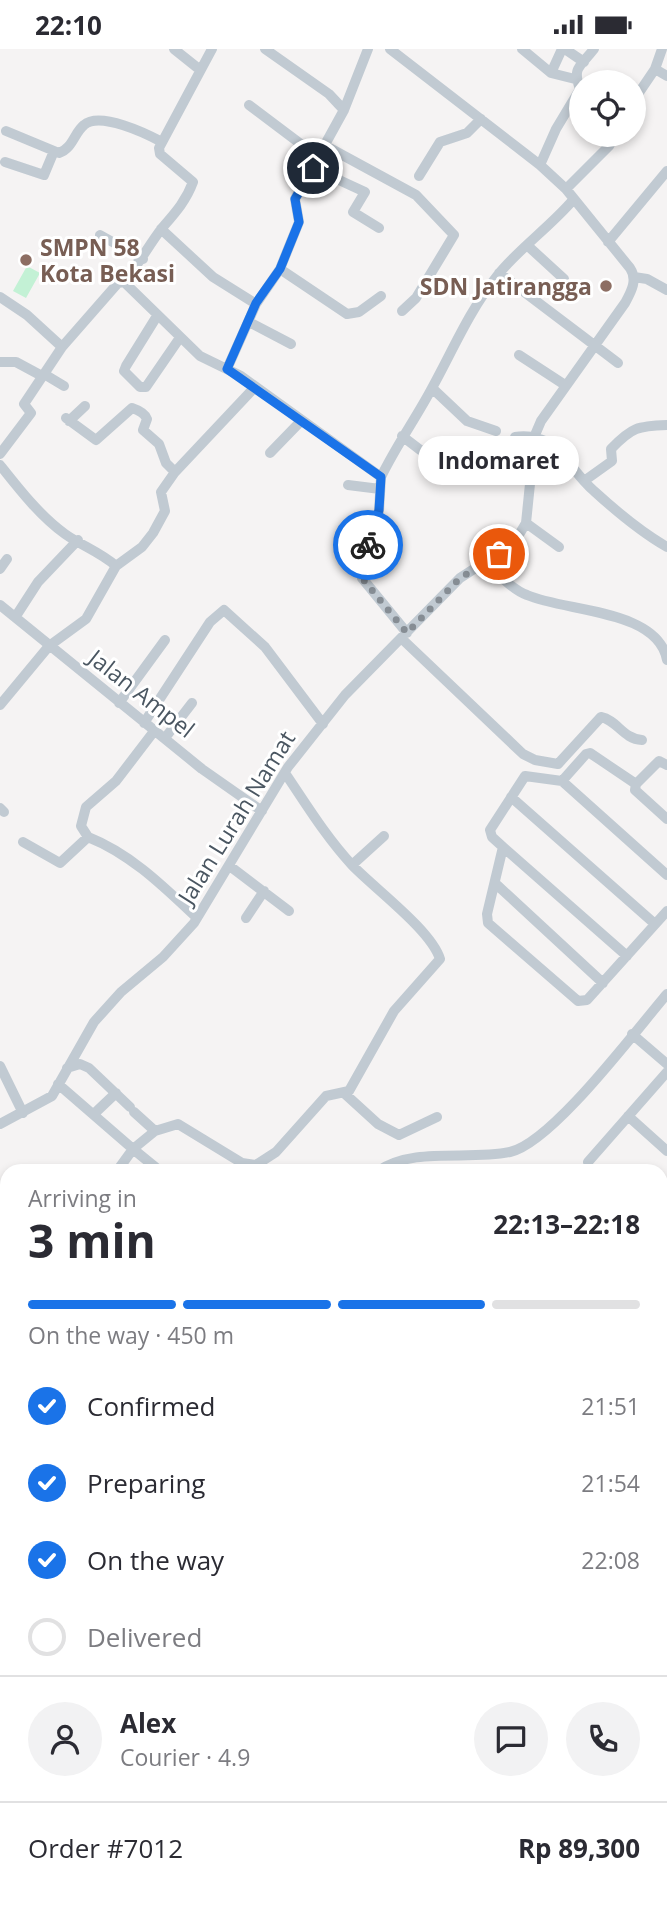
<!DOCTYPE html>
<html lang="en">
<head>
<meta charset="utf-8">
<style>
	body { margin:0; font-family:"Open Sans",sans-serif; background:#f2f2f3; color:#2b2b33; height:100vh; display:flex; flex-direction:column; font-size:26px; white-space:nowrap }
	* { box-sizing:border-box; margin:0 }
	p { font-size:23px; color:#7c7c81 }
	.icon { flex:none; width:38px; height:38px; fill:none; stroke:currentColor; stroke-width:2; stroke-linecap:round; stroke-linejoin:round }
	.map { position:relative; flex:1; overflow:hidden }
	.side { position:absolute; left:0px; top:1115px; width:668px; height:744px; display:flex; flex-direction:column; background:#fff; border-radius:21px 21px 0 0; box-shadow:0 4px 10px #0003 }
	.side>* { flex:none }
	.controls { position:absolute; left:569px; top:21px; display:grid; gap:14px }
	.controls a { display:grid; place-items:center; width:77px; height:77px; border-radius:50%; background:#fff; box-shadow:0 4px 10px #0003; font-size:35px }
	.pin { position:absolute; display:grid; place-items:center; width:60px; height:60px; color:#fff; margin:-30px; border:4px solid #fff; border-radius:50%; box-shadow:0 2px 7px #0007 }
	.courier { position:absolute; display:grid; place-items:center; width:70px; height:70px; margin:-35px; border:5px solid #1a73e8; border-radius:50%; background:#fff; color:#222; box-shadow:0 2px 9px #0007 }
	.bubble { position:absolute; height:49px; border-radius:24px; background:#fff; box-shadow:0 4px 10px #0003; font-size:23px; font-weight:700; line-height:49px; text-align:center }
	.head em { font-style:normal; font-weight:700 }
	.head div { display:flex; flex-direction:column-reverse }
	.head { display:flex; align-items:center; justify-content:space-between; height:119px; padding:0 28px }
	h1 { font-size:46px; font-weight:700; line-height:52px }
	.bar { display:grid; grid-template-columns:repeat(4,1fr); gap:10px 7px; align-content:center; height:84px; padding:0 28px }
	.bar i { height:9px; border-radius:5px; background:#e1e1e2 }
	.bar .current { background:#1a73e8 }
	.bar p { grid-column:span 4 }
	.line { display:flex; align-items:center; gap:18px; padding:0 28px; border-top:2px solid #e1e1e2 }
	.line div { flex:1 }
	.round { display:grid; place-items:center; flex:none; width:74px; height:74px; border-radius:37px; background:#f2f2f3 }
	ol { padding:0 28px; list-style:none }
	li { display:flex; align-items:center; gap:21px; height:77px }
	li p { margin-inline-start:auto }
	li .icon { padding:7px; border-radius:50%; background:#1a73e8; color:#fff; stroke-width:4 }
	li:last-child { color:#7c7c81 }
	li i { width:38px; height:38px; border:4px solid #e1e1e2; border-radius:50% }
	.status { display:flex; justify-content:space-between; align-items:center; height:49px; padding:0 35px; background:#fff; direction:ltr }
	.status svg { height:19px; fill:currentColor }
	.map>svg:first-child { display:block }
	.green { fill:#c3f1d5 }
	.water { fill:#90daee }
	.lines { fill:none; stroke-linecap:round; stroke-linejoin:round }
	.river { stroke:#90daee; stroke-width:12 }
	.minor { stroke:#c1cad2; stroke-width:10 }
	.done { stroke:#868d94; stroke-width:7; stroke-dasharray:0 12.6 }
	.route { stroke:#1a73e8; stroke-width:9 }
	.education-dot { fill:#8d6e63; stroke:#fff; stroke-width:2.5 }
	.labels { text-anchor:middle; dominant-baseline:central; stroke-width:6; stroke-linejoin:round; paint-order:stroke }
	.education-label { font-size:23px; font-weight:bold; fill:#785e54; stroke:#fff; text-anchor:start }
	.street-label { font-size:23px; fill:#4a5661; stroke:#fff }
</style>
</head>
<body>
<div class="status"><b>22:10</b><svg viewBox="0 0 49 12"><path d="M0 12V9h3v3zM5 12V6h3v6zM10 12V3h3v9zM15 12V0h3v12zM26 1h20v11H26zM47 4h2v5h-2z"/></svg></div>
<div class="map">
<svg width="667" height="1858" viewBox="0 0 667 1858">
	<rect width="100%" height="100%" fill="#f5f3f3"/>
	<path class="green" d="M27 217 40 224 26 249 13 242Z
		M667 1207V1311L662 1324V1209Z"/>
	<path class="water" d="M259 1852H294L298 1858H263Z"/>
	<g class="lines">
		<path class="river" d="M662 1174 667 1172
			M0 1806 7 1802"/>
		<path class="minor" d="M174 0 199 20
			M265 0 329 45 344 61
			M522 0 551 24 575 30
			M565 0 584 13
			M655 20 667 27
			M551 24 562 0
			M634 51 655 20 662 0
			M249 56 318 108
			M6 82 59 104C73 99 74 84 84 76 100 62 147 85 162 93
			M324 96 416 146 454 186 416 249 402 262
			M5 113 44 126 54 102
			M540 116 556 80 580 40C572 18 580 18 594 0
			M313 119 365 143 353 163 379 179
			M419 127 440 93 467 84 481 70
			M566 140 609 97 615 86
			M161 180 213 228 256 255
			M100 186 143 210
			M608 193 667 122
			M528 197 564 230
			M280 220 347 265 359 263 381 247
			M499 224 618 314
			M634 228 647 230 667 241
			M124 233 200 307 241 327 381 428 379 462 361 517 362 529 407 584
			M0 248 27 266 62 298
			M157 267 126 317 124 322 140 338H146L179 290
			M249 273 291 295
			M519 306 565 336
			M0 313H16L42 327
			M227 320 256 255 280 220 299 173 295 150 344 61 368 0
			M44 325 64 337
			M432 339 467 372 496 382
			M66 369 96 391 132 359C138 361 145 364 147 370L143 381 159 395 166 414 175 423
			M69 372 85 357
			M402 387 436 413 447 408
			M515 388C558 382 567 419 594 442 617 463 641 483 667 498
			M270 404 302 371
			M0 405 31 364 24 355 62 298 118 234 124 233C138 216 149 196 162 179 175 164 186 152 193 133L160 105 159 99 212 0
			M0 416C19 440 40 467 65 485 82 497 100 503 116 517
			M381 428C396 397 416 369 432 339 453 301 469 262 497 227 517 201 550 178 573 151
			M584 432 612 412 611 400C632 378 638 377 667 376
			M348 436 380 440
			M526 474 559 498
			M484 512C497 523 511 540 527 546 566 563 658 560 667 611
			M0 520 7 510
			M0 556 202 720 262 762
			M16 567 38 533 78 491
			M401 589 523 705 535 711 558 715 601 668C617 671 623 690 642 691
			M119 654 165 591
			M0 656 49 597 86 570 116 517 142 498 153 484 165 462 161 443 175 423 255 338
			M144 674 210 573 224 561 265 598 323 675
			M165 689 192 654
			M667 716 659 712 636 735 635 741 667 770
			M562 732 586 705 590 704 636 735
			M511 748 655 875
			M0 759 4 763
			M88 788 81 777 86 758 116 732 155 681
			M23 793 60 814 88 788C131 805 164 838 197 869
			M503 798 627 907
			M352 816 384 787
			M231 818 289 862
			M667 826 562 732 525 727 490 781 492 788 503 798 487 865 488 874 578 952 587 951 667 862
			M497 836 603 934
			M246 869 264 842
			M632 985 667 1015
			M0 1017 23 1064
			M67 1019 80 1015 89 1019 130 1058
			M58 1035 133 1100 155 1082 178 1075 242 1114 256 1116 276 1103 326 1047 349 1042 394 962 440 910C431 881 375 840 352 816 326 788 306 755 285 724
			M344 1044 378 1075 399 1086 437 1068
			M97 1062 116 1044
			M134 1063 155 1082
			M628 1067 667 1102
			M0 1075 52 1047 94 973 121 943 163 908 194 874 288 718 345 646 460 529 514 494 526 474 535 386 541 372 625 254C631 243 638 231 630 219L566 140 540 116 390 0
			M117 1122 133 1100 160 1122
			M378 1122C414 1097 469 1112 510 1103 552 1094 636 981 667 945
			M590 1122 588 1113 667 1023
			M0 1337 2 1335
			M0 1361 7 1357
			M662 1678 667 1685
			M0 1695 7 1692
			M662 1729 667 1724
			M662 1748 667 1753
			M137 1852 145 1858
			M387 1858 398 1852"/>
	</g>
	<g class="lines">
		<path class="done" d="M368 496 361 517 362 529 407 584 460 529 499 505"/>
		<path class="route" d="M313 119 295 150 299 173 280 220 256 254 227 320 381 428 379 461 368 496"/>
	</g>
	<g class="education-dot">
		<circle cx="26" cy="211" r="7"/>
		<circle cx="606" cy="237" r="7"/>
	</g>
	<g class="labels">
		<g class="education-label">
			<text x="40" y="198">SMPN 58<tspan x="40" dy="26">Kota Bekasi</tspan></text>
			<text x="592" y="237" text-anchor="end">SDN Jatirangga</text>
		</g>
		<g class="street-label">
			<text transform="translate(142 644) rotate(38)">Jalan Ampel</text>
			<text transform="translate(236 768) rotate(-58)">Jalan Lurah Namat</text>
		</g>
	</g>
</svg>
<div class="controls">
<a><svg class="icon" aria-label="locate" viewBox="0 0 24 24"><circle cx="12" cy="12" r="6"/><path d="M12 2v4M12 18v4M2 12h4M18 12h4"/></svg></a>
</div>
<div class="pin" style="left:499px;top:505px;background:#ea580c"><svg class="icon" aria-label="bag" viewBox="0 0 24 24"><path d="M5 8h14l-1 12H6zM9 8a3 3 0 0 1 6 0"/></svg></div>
<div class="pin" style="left:313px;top:119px;background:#1f2937"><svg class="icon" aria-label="home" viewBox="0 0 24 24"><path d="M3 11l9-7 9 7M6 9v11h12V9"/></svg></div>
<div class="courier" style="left:368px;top:496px"><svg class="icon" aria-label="bike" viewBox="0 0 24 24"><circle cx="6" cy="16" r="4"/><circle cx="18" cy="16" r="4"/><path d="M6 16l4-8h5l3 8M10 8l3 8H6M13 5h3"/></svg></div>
<div class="bubble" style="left:418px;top:387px;width:161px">Indomaret</div>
<section class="side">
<div class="head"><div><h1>3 min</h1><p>Arriving in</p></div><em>22:13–22:18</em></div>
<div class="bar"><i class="current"></i><i class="current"></i><i class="current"></i><i></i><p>On the way · 450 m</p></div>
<ol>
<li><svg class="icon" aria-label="check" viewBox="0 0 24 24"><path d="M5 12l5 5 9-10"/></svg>Confirmed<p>21:51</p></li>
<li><svg class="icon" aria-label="check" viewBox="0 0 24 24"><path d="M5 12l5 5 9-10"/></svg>Preparing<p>21:54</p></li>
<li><svg class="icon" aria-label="check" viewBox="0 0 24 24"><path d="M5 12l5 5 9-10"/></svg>On the way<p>22:08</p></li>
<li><i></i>Delivered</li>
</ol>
<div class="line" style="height:126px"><a class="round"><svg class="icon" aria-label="person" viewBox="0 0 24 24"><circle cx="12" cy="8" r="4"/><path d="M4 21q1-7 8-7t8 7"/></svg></a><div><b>Alex</b><p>Courier · 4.9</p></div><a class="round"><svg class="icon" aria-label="chat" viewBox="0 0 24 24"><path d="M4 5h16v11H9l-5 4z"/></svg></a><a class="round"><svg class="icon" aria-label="phone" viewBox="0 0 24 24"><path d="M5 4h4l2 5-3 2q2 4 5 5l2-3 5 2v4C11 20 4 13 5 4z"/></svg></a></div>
<div class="line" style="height:91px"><div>Order #7012</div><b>Rp 89,300</b></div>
</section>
</div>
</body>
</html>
